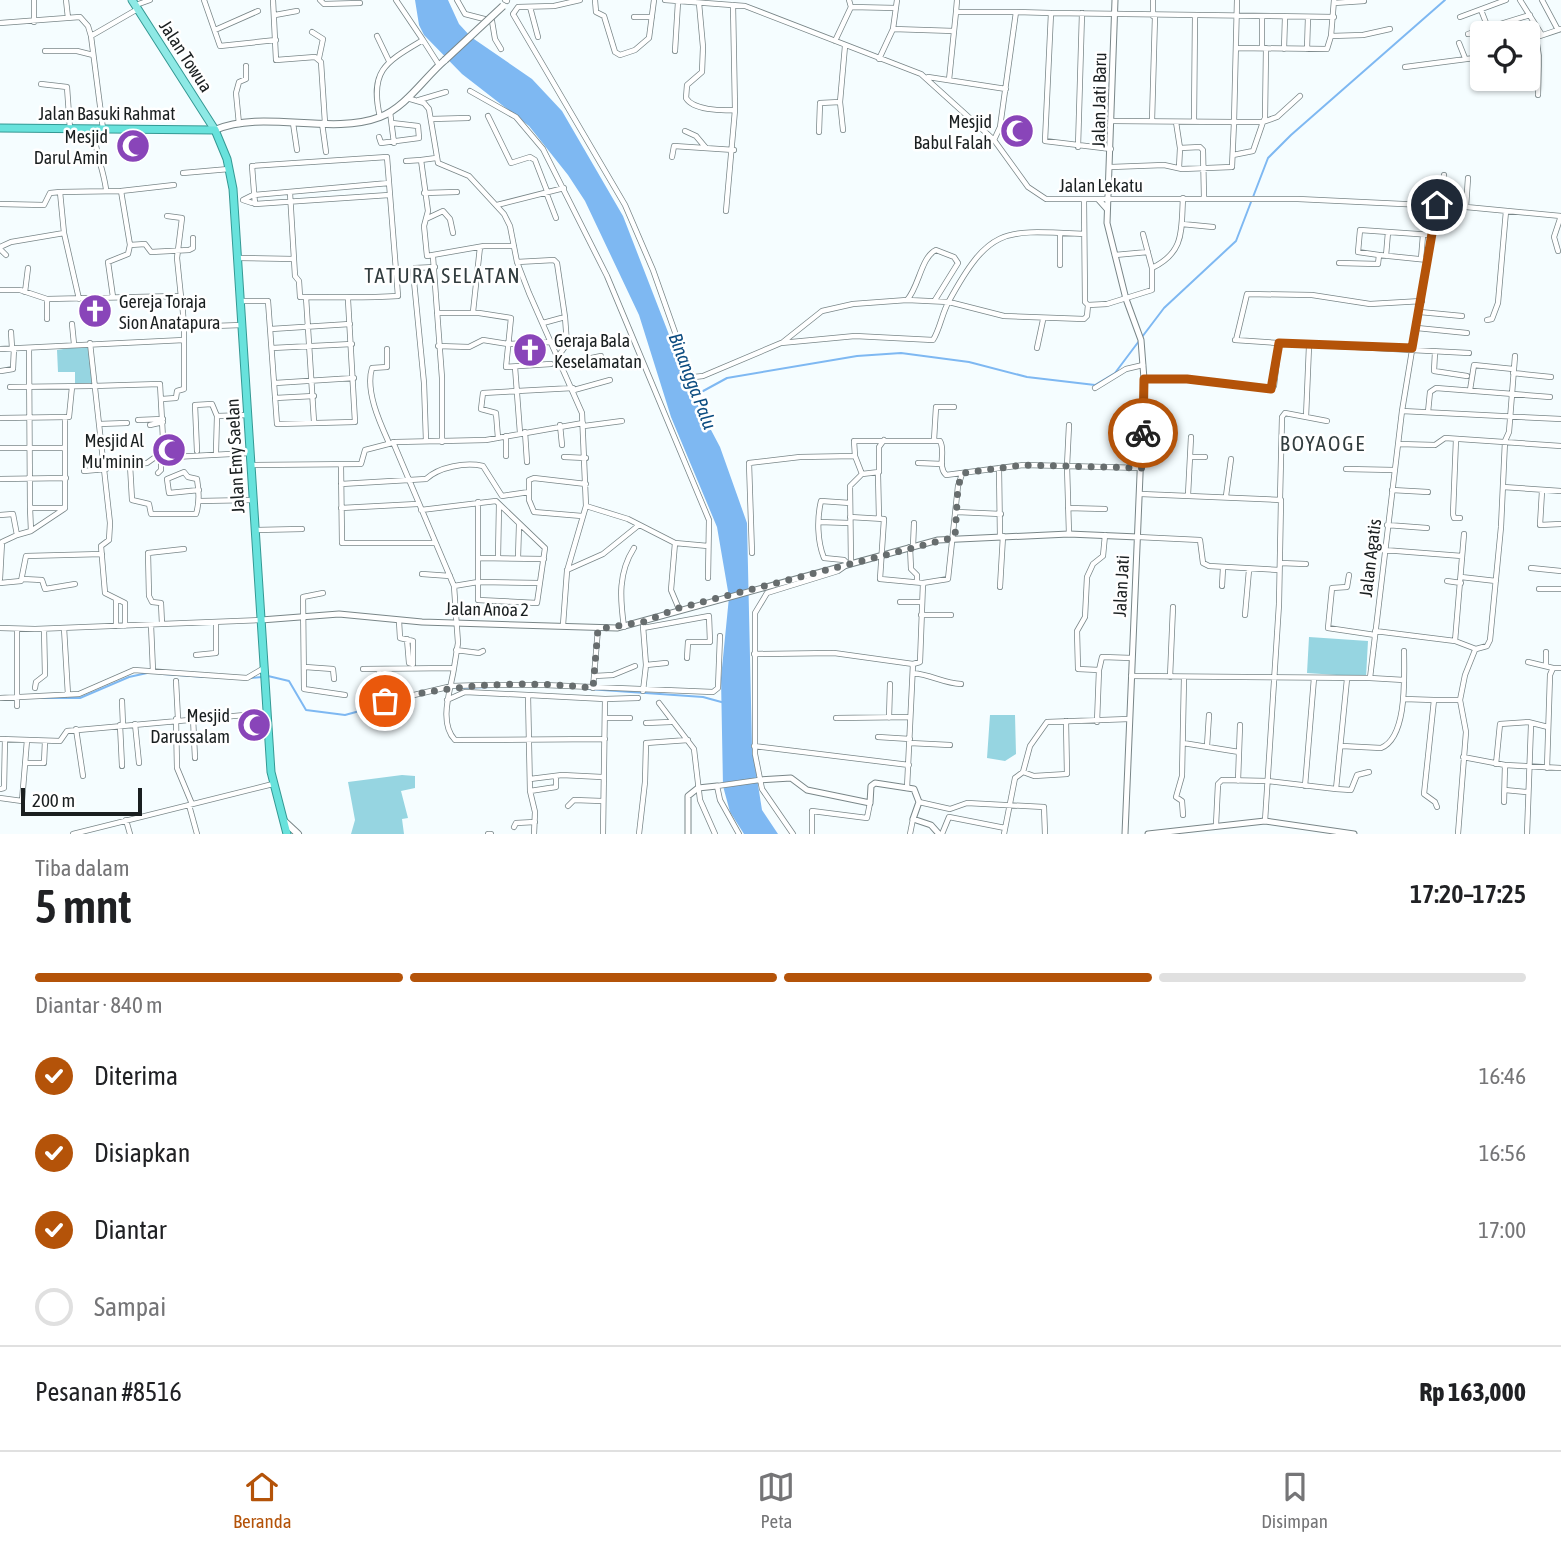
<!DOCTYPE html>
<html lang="id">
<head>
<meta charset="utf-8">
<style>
	body { margin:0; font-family:"Asap Condensed",sans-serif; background:#f6f6f6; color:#202124; height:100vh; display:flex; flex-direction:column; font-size:26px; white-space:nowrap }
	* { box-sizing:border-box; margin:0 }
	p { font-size:23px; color:#757577 }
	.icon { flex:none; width:38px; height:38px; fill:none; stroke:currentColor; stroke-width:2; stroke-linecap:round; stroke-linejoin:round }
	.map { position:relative; height:834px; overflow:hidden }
	.side { display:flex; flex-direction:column; background:#fff; flex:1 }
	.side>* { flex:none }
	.tools { position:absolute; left:1470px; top:21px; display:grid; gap:14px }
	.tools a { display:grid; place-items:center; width:70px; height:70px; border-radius:7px; background:#fff; box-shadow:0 2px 5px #0004; font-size:35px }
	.scale { position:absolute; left:21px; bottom:18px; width:121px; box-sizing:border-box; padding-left:7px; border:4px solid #1a1f20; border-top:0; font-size:19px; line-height:24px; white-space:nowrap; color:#1a1f20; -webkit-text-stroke:5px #fff; paint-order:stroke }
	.pin { position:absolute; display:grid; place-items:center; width:60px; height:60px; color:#fff; margin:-30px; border:4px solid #fff; border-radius:50%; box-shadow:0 2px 7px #0007 }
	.courier { position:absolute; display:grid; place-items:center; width:70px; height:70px; margin:-35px; border:5px solid #b45309; border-radius:50%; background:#fff; color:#222; box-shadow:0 2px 9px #0007 }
	.head em { font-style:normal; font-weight:600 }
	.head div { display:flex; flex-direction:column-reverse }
	.head { display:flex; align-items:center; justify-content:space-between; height:119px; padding:0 35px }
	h1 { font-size:46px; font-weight:600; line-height:52px }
	.bar { display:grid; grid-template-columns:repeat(4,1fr); gap:10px 7px; align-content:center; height:84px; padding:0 35px }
	.bar i { height:9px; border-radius:5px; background:#e0e0e0 }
	.bar .current { background:#b45309 }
	.bar p { grid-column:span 4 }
	.line { display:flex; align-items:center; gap:18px; padding:0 35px; border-top:2px solid #e0e0e0 }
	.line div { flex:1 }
	ol { padding:0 35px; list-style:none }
	li { display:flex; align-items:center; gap:21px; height:77px }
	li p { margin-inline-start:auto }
	li .icon { padding:7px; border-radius:50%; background:#b45309; color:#fff; stroke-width:4 }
	li:last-child { color:#757577 }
	li i { width:38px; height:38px; border:4px solid #e0e0e0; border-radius:50% }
	.menu { display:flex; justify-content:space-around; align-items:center; height:98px; border-top:2px solid #e0e0e0; background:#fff; font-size:19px; color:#757577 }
	.menu a { display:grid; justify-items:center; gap:4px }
	.menu .current { color:#b45309 }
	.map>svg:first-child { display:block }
	.green { fill:#96d5e1 }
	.water { fill:#7eb8f2 }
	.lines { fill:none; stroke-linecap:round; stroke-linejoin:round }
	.stream { stroke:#7eb8f2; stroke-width:2 }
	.minor-casing { stroke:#798688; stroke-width:6 }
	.tertiary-casing { stroke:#798688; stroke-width:7 }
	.secondary-casing { stroke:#798688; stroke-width:8 }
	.primary-casing { stroke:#349994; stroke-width:9 }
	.trunk-casing { stroke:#349994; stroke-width:9 }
	.minor { stroke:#fff; stroke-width:4.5 }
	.tertiary { stroke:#fff; stroke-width:5 }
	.secondary { stroke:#fff; stroke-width:6 }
	.primary { stroke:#8ee9e5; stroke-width:7 }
	.trunk { stroke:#68e2dc; stroke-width:7 }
	.secondary-bridge-casing { stroke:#798688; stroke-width:8; stroke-linecap:butt }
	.secondary-bridge { stroke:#fff; stroke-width:6 }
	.done { stroke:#676d6e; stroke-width:7; stroke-dasharray:0 12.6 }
	.route { stroke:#b45309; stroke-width:9 }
	.labels { text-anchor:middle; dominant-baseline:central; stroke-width:5; stroke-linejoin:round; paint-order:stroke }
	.street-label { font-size:18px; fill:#1a1f20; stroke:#fff }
	.poi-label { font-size:18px; fill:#1a1f20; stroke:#fff; text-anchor:end }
	.water-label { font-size:19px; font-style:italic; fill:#0c4c80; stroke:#fff }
	.quarter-label { font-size:21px; letter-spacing:2px; fill:#323d3f; stroke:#fff }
</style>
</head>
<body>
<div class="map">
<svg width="1561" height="834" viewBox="0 0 1561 834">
	<rect width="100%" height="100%" fill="#f5fdff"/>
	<path class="green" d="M89 345 92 384 75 385V372H58L57 350Z
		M1309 637 1368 641 1366 677 1307 673Z
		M990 715H1015L1016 754 1005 761 987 758Z
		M402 775 415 776V788L401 791 408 818 402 819 404 834H351L355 820 348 782Z"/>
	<path class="water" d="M415 0H448L459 24 471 37 532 79 562 111 623 216 692 394 720 447 747 523 752 747 762 810 778 834H744L730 812 723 786 721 678 729 597 717 527 671 417 639 315 585 201 568 175 529 126 462 74 424 35 419 25Z"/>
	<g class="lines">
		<path class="stream" d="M1253 197 1268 158 1291 135 1445 0
			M1142 337 1164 308 1236 241 1251 202
			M694 396 727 378 857 356 901 353 969 362 1027 377 1095 385 1115 373 1139 341
			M163 674 206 677
			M268 676 289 681 306 710 345 715 389 703
			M250 678 262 677
			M452 688 495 687
			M588 689 703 697 725 703
			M39 698H80L129 677 147 673"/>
		<g class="minor-casing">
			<path id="minor" d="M34 0V22
				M66 0 68 18
				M204 0 220 46 276 40
				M273 0 276 60 315 57 321 62 325 123
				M320 0 324 4 360 3
				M457 0 465 14 492 21 495 39 501 49
				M505 0 507 1
				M580 0 554 6 518 7 513 14 625 205 653 270 688 369 694 377 703 376 781 343 855 336 933 340C940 329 942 313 949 301 990 226 1004 230 1084 234
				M595 0 596 12 604 16 615 52 620 55 635 50 649 38 654 0
				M665 0 745 6 921 74 994 140 1028 187 1046 199H1298L1466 207 1561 216
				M957 0 956 12H1016L1000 127 994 140
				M1334 0 1331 36 1363 35 1390 29
				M1520 0 1542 35
				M1542 0 1558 30
				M699 3 703 47 702 72 687 85 686 98C693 110 721 111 735 110L733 5
				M1334 3 1364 1
				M136 5 150 0
				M530 7 538 37
				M851 7 896 8
				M1481 10 1490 33
				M1016 12 1051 13 1045 141 1111 149
				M1051 13 1334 17
				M275 15 297 11
				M1153 16V0
				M634 17H652
				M1460 17 1506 0
				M1509 22 1514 33
				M0 23 80 17 88 26 91 36
				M893 29 954 31
				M215 30 258 11
				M312 32 323 39 319 58
				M1468 34 1530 15
				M377 36 389 61
				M1536 37 1539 57 1538 95
				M423 40 439 65
				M1528 40 1561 29
				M835 41 851 7 849 0
				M1459 43 1465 58
				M1236 48 1327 49 1331 36
				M1262 48V17
				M1284 49 1285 17
				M1307 49 1308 17
				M45 51H77L93 55
				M675 51 678 2
				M879 59 893 29 897 0
				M1405 67 1482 57
				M928 77 1006 89
				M949 80 956 12
				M41 84 67 87 70 129
				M470 91 516 117 543 149 607 276 709 520 708 578
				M407 98 424 103 429 109 438 163 469 176 504 214 510 226 517 262 529 293 582 413 586 506 567 571 563 625
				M419 100 446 92
				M390 112 394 143
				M488 116 511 163 530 157 535 160 547 191
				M380 117C369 70 386 62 423 40L396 0
				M431 119 468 118
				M1113 121 1234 122 1237 0
				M1152 121 1155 16
				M1194 121 1195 16
				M1176 122 1180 148 1200 147 1203 150 1204 198
				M293 123 297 150
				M322 123 326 152
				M239 124 236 93 239 82 246 79V66
				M94 129C94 150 103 167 106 189
				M103 129 91 36 136 10
				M843 130 840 102 845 46
				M685 131 696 136 706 148
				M819 132 820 103 840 102
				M379 137 381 143 419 138 418 126 392 123
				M1078 147 1082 13
				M1233 155 1253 151 1263 122 1277 117 1300 96
				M672 157 674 146 734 150
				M436 158 421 160 428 211 424 226 427 256 484 246H514
				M406 161 421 160
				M1111 167 1164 165 1182 169 1232 167 1234 122H1263L1265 118 1266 48
				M1179 168 1180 148
				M183 173 229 169
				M121 191 174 185
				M546 192 556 218
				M290 193 295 276 299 281 300 297H306L314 422
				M424 193 457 192
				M1084 200 1085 302 1088 305 1107 304 1152 290V268C1185 252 1181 231 1183 198
				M252 203 243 200 253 195 389 183
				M0 204 44 205 50 193 60 192
				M497 205 564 188
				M1443 205 1444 175
				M1466 207 1468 178
				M726 211 735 110
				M167 216 182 218 177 258 181 297
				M428 218 443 211 450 219 453 233
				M1182 224 1213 227
				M1143 234 1152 268
				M130 245 145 244 151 252 189 250 193 248V238
				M0 247 11 242 64 233
				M0 249 6 255
				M1558 251 1554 237 1561 216
				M1115 255 1148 252
				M1379 255 1428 260
				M1386 256 1388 232
				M433 257 442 378V442
				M237 258 294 259
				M1421 259 1423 235
				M517 262 554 260 557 263 565 317 543 323
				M1339 263 1378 264 1379 255 1358 252 1360 230 1432 235
				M1060 265V233
				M0 290H20L47 299 179 296 182 300 184 327
				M25 292 28 268
				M306 297C338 297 367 298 398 296L387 157 252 166 255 204 389 195
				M47 299V319
				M79 299 64 233 60 192 121 191 130 245 128 254 108 262 113 297
				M907 300C919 287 921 257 936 250L954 257 958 263 935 300
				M240 301H268L277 424 355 422 348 300
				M473 312 480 247
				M1420 312 1462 316
				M437 313H479L511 318 506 367 551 364
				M1487 320 1492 319 1498 303 1506 211
				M72 324 74 344
				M1417 328 1467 333
				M271 329 350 324
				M11 332 12 348
				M1235 340 1278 343
				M1236 340 1247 294 1312 295 1370 304 1422 301
				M783 342 822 311 853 304 907 300 949 302 1004 316 1084 319 1087 316 1088 305
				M90 343 110 523 109 540 101 546 105 593 125 603V626
				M438 346 469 347 483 340 508 344 552 342
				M1309 346 1306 417 1327 421
				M29 348 30 508
				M272 348 352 344
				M1037 348 1043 320
				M0 349 184 340V327L242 325
				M387 349V367L372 368C365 391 380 423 389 443
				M1435 352 1434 371 1467 376
				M559 355 567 344 565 317
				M563 364 601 356
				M515 367 520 433
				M1 371 13 369 14 348
				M1513 373 1551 377
				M1144 379H1187L1271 389 1274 386 1279 343 1469 353
				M275 383 354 378
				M93 386 160 384 164 457
				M10 387 90 386
				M1095 388 1126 369 1143 365
				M574 390 610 380
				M1470 390 1474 365 1513 369
				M275 398 314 396
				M162 399 176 398 177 391 184 389V340
				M1402 411 1561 419
				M1428 412 1430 392 1436 388 1550 397
				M217 416 248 415
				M0 418 69 417 72 387
				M138 420 163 419
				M99 424 127 423
				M150 425 163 422
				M560 425 562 445
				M584 426 622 421
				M525 432 527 462
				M506 436V456
				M498 438 496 413 481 409 483 393 573 388
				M1456 439 1453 514 1454 518H1460
				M934 440 936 407H954
				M426 441 424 383 413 271 415 268 435 267
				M1399 444 1435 445 1445 438 1561 446
				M0 448H65
				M197 451 195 405 212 404 217 416 216 452
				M564 457 586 458
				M1192 457H1205
				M918 463 942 464
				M130 465 132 500 149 504 151 514H196C200 502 199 491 197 479L188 477 184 472 167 479 169 493 199 490
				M252 465 361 464 365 450 396 442 486 440 583 423
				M341 466 342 543H435
				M106 467 147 463 154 458 250 453
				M999 468 1000 537
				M1346 469 1394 470
				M84 471 106 469
				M158 473 161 470V457
				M862 474 879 472V447L884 440
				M878 474 879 518
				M0 479 66 478
				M341 484 426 479C439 467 465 462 483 466L502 496 529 492
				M1503 487 1561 491
				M1392 490 1428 492
				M1542 491 1540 525 1561 524
				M1141 494 1281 500 1279 604 1265 821
				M1188 495 1191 437
				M1226 496 1231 459
				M1280 499 1282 417 1285 413 1306 417
				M199 501 253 500
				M586 506 628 519 675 543 708 546
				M341 508 417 504
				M1068 508 1105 509
				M421 510 496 501 545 548 537 603 478 600V502
				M957 512 1001 514
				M0 515 13 514 17 535 2 542 0 579
				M582 516 534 512 529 500V480L534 478 586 484
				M850 517 884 519 880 579 923 583 920 662 913 664 907 788
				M819 522 850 523
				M1387 525 1427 528
				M256 530 302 529
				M31 531 64 509
				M1069 534 1067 466 1141 468
				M17 535 31 531 30 508H65V417
				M1138 537 1200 540 1203 563 1209 566 1279 570
				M675 543 671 590 679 609
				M913 546 914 523
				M910 547 911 569 917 575V582
				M1384 550 1462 556
				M752 553 749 463 800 457 855 456
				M478 558 544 559
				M498 558 499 504
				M518 558 519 525
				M851 563 850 486 862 474 855 456 854 441H940C946 451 937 466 946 475L1023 465 1067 466 1069 425
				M1280 563 1306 564
				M1531 568 1561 571
				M567 570 603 554 639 525
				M422 574 450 576
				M1349 575 1347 587 1332 588 1328 628 1375 635
				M1461 577 1496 581
				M23 579 42 580 45 589 75 584
				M1447 581 1461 583
				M0 583 21 581 26 556 102 554
				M923 583 948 579 958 486 962 474
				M454 586 478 582 539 583
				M1222 586 1223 568
				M1000 587 1003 536
				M1539 589H1561
				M323 593 303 597 304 689 345 695
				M900 602H922
				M921 615H951
				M1245 615 1249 570
				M399 621 400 638 413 641V664L409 663 407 639
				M162 624 161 603 152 602 149 596 148 553 184 549
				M151 625 153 671
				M116 626V599
				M643 626 646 665 643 691
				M624 627C620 598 618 573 634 548
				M0 628 35 629 261 620
				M64 628 68 695
				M643 628 709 616 710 642H688L687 658
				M1375 631 1455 641 1476 649
				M1455 641 1464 534
				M1476 649 1487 646 1490 640 1501 527 1505 441 1509 432 1515 356
				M456 650 479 653 483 651
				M754 654 834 653 913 664
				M196 655 216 653V622
				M1528 662 1553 668
				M646 665 666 663
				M1546 665V652
				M305 667 333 669 334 679
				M454 668C451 689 438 722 455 740L605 739
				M363 669 454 668 458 643 454 586 393 442
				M379 670 380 703
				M1099 670 1102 657 1132 658
				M913 673C932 675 943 683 961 684
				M594 676 613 675 635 666
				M1131 676 1370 678 1402 411 1436 205
				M1170 677 1173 607
				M1370 678 1404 680
				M176 681 178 719
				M35 688 36 682 45 675 44 629
				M593 688 598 629
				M528 695 605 699 603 834
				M0 698 79 694 134 670 247 678 264 668
				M360 699 380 703 452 686 482 685H544L713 692 718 688 720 636
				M605 699 638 698
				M1404 699 1434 700
				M447 700 465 692 528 695 530 791 535 812 534 834
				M122 701 123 725
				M659 703 694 749 700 800 715 834
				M17 706V629
				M193 718 195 758
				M605 718H630
				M836 718 910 717
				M889 718 890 684
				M176 719 177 768 192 804
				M1097 722 1099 670 1078 669 1077 631 1085 617 1087 577 1093 564 1103 556 1105 535
				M646 723 671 722
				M135 724 139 763
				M120 725 122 766
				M76 729 83 776
				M878 737 910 739
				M0 739 60 741 67 731 266 713
				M910 743 950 745
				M1183 743 1239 752
				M754 746 909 765
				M1207 746 1209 715
				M1342 746 1381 748C1408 737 1404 675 1404 651
				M1463 757 1505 765 1561 768
				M25 763H44L45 741
				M1496 764 1500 724 1528 722 1548 727
				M1547 768 1550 675 1553 668H1561
				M1023 772 1034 776 1067 774 1066 721
				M530 779 562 775 602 777
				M1238 781 1240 725
				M1305 786 1314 678
				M0 789 4 788 5 739
				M1336 789 1351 790 1357 775 1369 772
				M1505 790 1527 792
				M530 791 556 787V776
				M0 798 22 801 27 740
				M919 802 950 809 967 803 1044 807 1045 834
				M1504 802 1505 765
				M189 805 197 834
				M568 806 574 800 602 801
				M1437 807 1435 802 1424 794 1434 700H1460
				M1183 815 1182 801 1176 797 1182 776 1184 677
				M126 820 130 834
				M1216 825 1218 784 1222 780 1268 781 1336 789 1347 679
				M514 827 516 823 535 822
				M73 834 273 784
				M488 834H491
				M639 834 645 782 646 743 688 740
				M739 834 720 800 717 786 759 780
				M793 834 762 789 755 754V613L767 593 838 571 848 564 844 560 824 558C817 541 817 518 821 501L850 503
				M812 834V811L867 818 870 803
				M910 834 913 819
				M942 834 949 817 1005 828
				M1004 834 1015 778 1023 772 1030 746 1047 722 1129 719
				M1458 834 1466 732 1460 700 1465 675 1475 650
				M1527 834 1531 725"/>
		</g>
		<g class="tertiary-casing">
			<path id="tertiary" d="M1115 0 1107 223 1126 299 1141 340 1144 379 1125 834
				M1099 200 1107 209
				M261 620 339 614 422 622 617 628 938 540 1069 534 1138 537
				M759 780 791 778 807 790 870 803 871 786 875 783 914 789 919 802 913 819 931 825 939 834
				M688 834V796L698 788 717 786
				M1148 834 1265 821 1354 834"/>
		</g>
		<g class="secondary-casing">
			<path id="secondary" d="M215 130C263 109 330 136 380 117 406 107 424 78 445 60
				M284 821 298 834"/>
		</g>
		<g class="primary-casing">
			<path id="primary" d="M132 0 215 130"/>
		</g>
		<g class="trunk-casing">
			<path id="trunk" d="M0 128 215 130 227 159 233 189 271 772 287 834"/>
		</g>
		<use href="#minor" class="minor"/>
		<use href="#tertiary" class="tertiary"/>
		<use href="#secondary" class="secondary"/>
		<use href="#primary" class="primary"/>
		<use href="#trunk" class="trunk"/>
		<g class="secondary-bridge-casing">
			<path id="secondary-bridge" d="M445 60 503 6"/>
		</g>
		<use href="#secondary-bridge" class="secondary-bridge"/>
	</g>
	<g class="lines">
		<path class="done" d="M385 701C454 684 522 680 593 688L598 629 643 622 679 608 955 537 958 486 963 473 1023 465 1142 468 1143 433"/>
		<path class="route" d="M1143 433 1144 379H1187L1271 389 1279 343 1412 348 1437 205"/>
	</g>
	<defs>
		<g id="mosque-disc" transform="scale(1.75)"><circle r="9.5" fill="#8945b9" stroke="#fff"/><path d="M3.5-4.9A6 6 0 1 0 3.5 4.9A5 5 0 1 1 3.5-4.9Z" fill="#fff"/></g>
		<g id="church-disc" transform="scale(1.75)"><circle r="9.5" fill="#8945b9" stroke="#fff"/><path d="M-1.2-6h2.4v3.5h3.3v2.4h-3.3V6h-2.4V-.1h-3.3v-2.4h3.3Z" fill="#fff"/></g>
	</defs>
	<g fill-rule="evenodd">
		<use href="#mosque-disc" x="1017" y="131"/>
		<use href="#mosque-disc" x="133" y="146"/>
		<use href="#church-disc" x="95" y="311"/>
		<use href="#church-disc" x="530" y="350"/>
		<use href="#mosque-disc" x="169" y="450"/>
		<use href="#mosque-disc" x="254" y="725"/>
	</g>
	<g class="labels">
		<g class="street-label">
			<text transform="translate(186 56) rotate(57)">Jalan Towua</text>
			<text transform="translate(1099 100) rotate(-89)">Jalan Jati Baru</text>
			<text x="107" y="113">Jalan Basuki Rahmat</text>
			<text x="1101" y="185">Jalan Lekatu</text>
			<text transform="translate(235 456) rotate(-93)">Jalan Emy Saelan</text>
			<text transform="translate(1370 558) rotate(-83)">Jalan Agatis</text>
			<text transform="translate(1121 586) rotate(-87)">Jalan Jati</text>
			<text transform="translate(487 609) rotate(1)">Jalan Anoa 2</text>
		</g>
		<g class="poi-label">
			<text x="992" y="121">Mesjid<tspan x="992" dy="21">Babul Falah</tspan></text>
			<text x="108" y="136">Mesjid<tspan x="108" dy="21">Darul Amin</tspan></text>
			<text x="119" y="301" text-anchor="start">Gereja Toraja<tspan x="119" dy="21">Sion Anatapura</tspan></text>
			<text x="554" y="340" text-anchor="start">Geraja Bala<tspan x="554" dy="21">Keselamatan</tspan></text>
			<text x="144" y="440">Mesjid Al<tspan x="144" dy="21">Mu'minin</tspan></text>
			<text x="230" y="715">Mesjid<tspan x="230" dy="21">Darussalam</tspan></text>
		</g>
		<g class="water-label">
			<text transform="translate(693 381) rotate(69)">Binangga Palu</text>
		</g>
		<g class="quarter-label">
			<text x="443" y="275">TATURA SELATAN</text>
			<text x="1323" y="443">BOYAOGE</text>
		</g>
	</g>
</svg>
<div class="tools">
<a><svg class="icon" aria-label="locate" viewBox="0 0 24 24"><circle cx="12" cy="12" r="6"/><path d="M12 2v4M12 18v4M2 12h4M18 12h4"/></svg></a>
</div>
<div class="scale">200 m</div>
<div class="pin" style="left:385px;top:701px;background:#ea580c"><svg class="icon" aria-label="bag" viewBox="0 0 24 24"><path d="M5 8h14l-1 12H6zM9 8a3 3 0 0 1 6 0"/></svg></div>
<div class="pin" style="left:1437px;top:205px;background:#1f2937"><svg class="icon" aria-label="home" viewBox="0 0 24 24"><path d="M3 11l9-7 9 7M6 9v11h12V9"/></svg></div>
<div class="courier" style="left:1143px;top:433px"><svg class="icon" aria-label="bike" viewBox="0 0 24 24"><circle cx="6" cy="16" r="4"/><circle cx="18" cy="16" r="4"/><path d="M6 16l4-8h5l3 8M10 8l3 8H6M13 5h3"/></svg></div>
</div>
<section class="side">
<div class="head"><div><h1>5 mnt</h1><p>Tiba dalam</p></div><em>17:20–17:25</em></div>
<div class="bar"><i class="current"></i><i class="current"></i><i class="current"></i><i></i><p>Diantar · 840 m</p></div>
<ol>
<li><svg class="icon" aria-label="check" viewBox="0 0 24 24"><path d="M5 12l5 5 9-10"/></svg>Diterima<p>16:46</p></li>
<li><svg class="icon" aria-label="check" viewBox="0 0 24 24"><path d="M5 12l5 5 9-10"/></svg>Disiapkan<p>16:56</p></li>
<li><svg class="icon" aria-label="check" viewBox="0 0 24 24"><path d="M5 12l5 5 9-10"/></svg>Diantar<p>17:00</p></li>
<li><i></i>Sampai</li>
</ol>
<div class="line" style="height:91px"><div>Pesanan #8516</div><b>Rp 163,000</b></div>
</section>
<nav class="menu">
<a class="current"><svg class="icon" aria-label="home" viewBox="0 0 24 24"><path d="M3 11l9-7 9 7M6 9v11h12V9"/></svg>Beranda</a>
<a><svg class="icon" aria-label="map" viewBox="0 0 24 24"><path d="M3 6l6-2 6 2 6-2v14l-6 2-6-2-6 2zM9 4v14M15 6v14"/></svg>Peta</a>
<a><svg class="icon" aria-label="saved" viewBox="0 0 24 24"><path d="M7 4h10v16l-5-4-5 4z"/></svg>Disimpan</a>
</nav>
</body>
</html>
